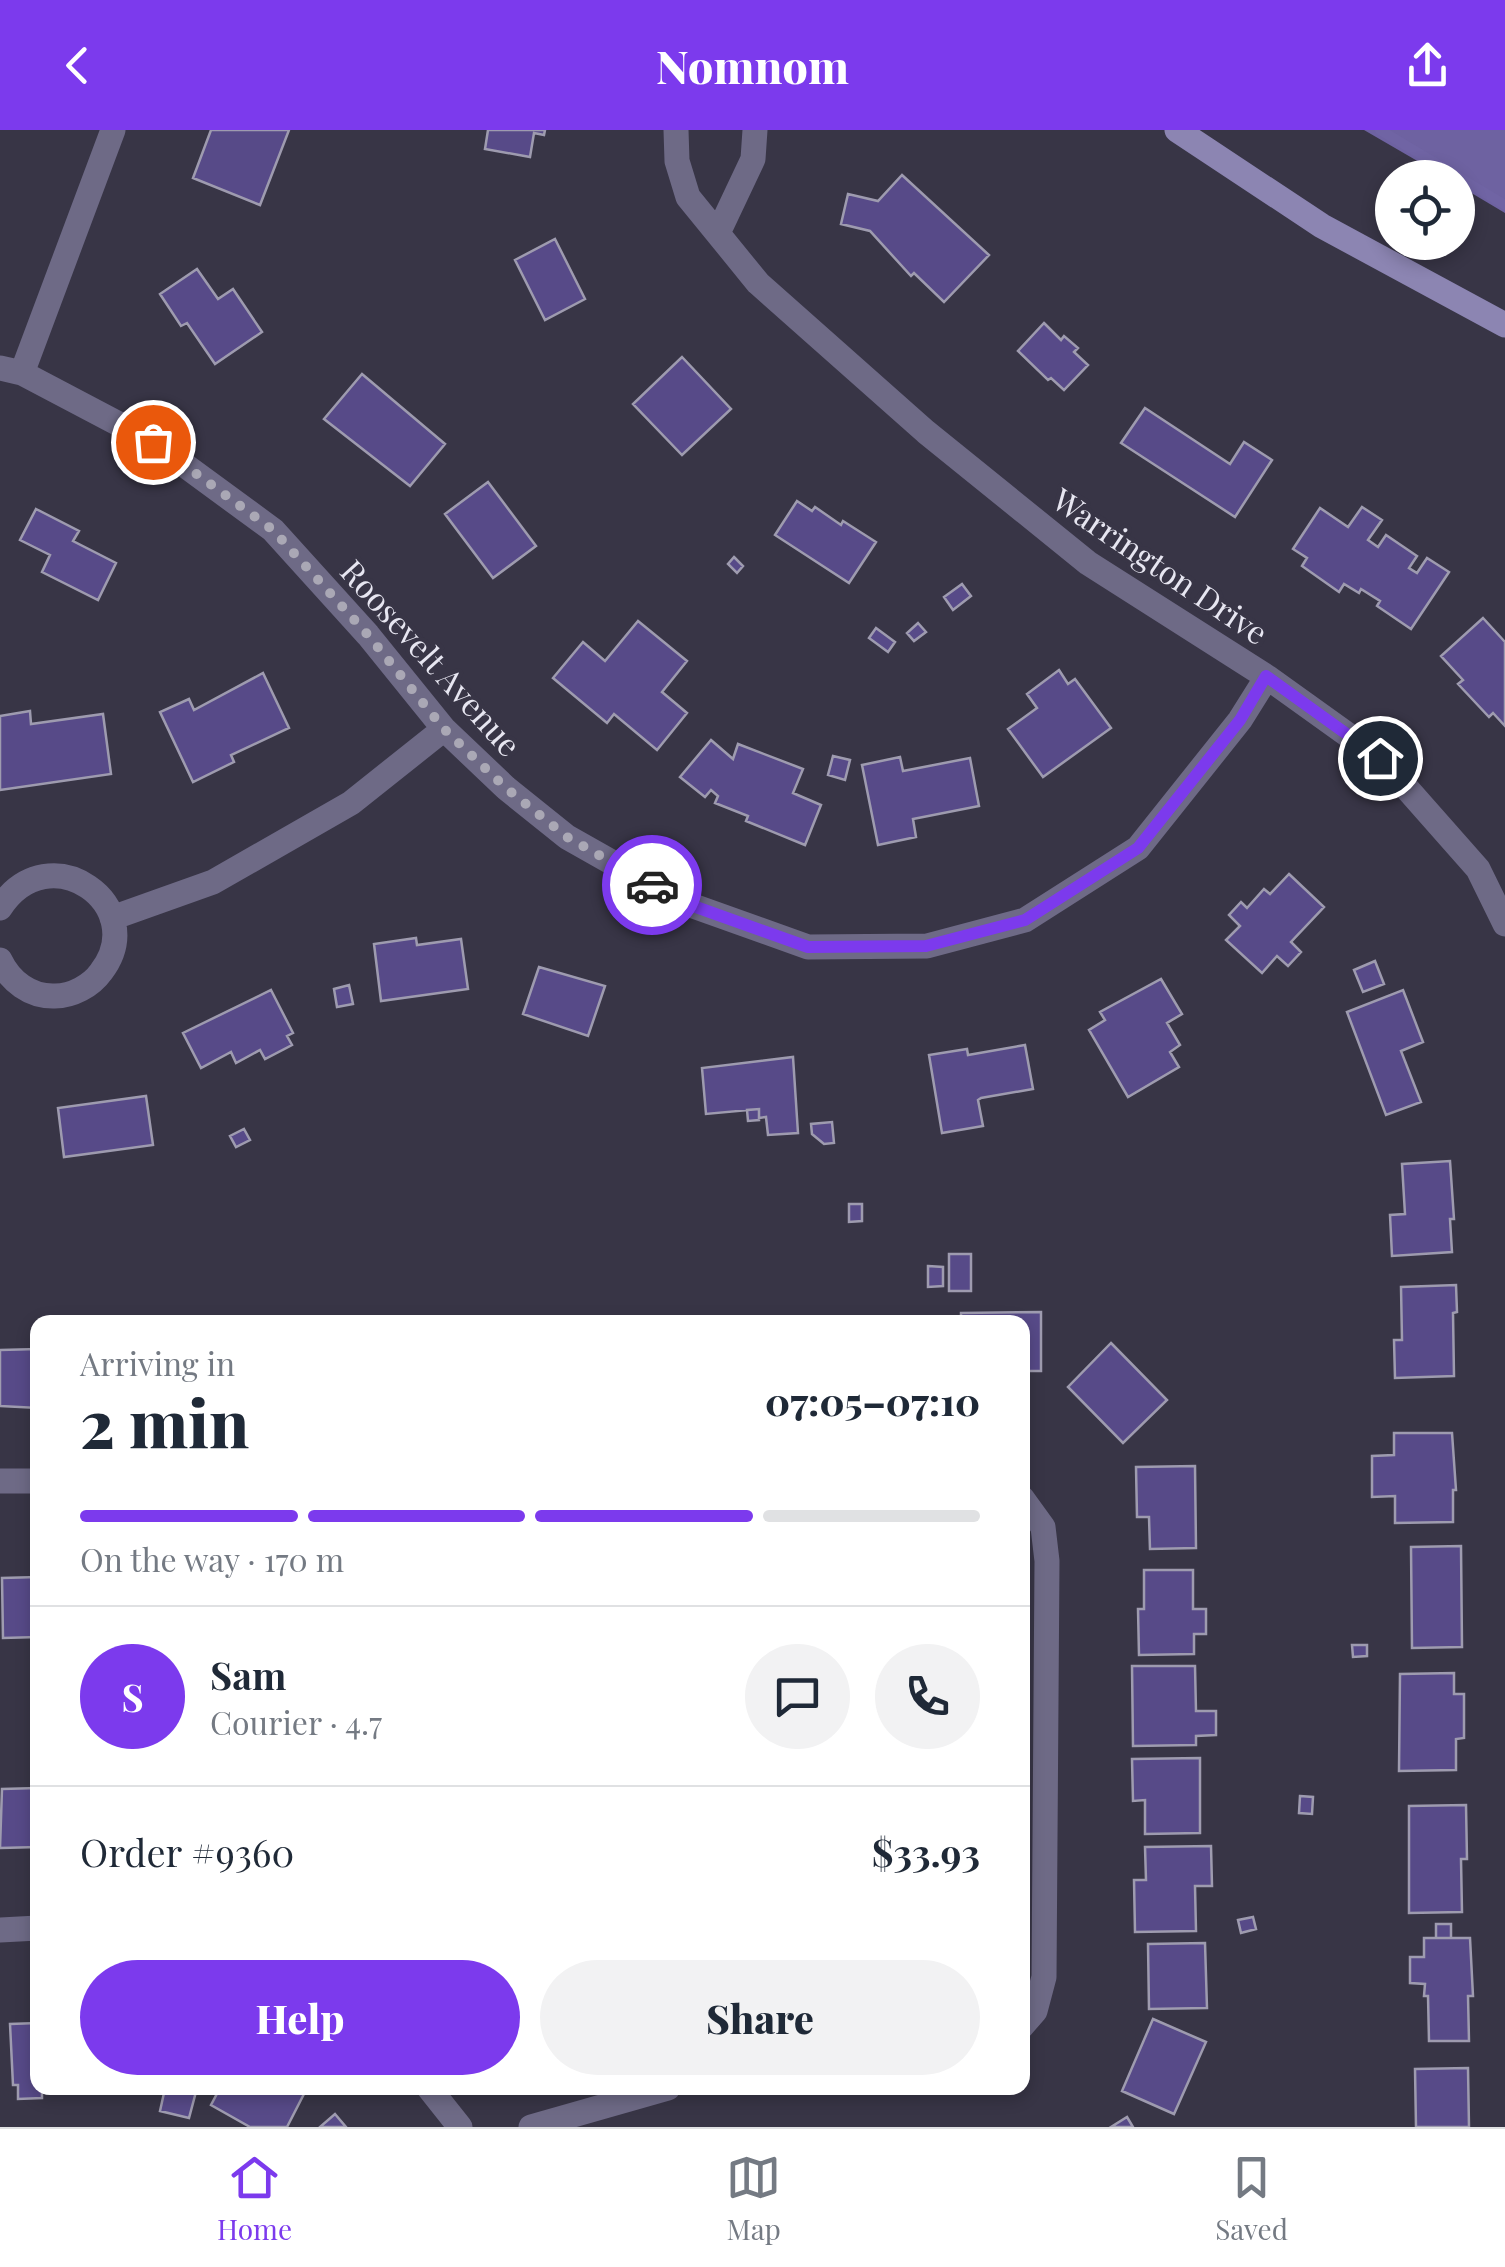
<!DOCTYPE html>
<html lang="en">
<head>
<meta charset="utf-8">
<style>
	body { margin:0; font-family:"Playfair Display",serif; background:#f2f2f3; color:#1f2937; height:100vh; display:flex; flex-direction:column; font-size:38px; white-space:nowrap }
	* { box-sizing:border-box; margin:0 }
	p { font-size:32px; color:#747a83 }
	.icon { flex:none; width:55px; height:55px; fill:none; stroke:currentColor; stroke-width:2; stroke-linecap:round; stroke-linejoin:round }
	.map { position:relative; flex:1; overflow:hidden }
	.drawer { position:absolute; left:30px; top:1185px; width:1000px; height:780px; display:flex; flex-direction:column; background:#fff; border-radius:20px; box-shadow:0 5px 15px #0003 }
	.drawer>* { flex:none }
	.controls { position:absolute; left:1375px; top:30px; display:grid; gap:20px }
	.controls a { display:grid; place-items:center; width:100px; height:100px; border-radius:50%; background:#fff; box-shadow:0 5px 15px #0003; font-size:50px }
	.pin { position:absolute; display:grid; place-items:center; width:85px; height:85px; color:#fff; margin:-42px; border:5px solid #fff; border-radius:50%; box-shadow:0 2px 10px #0007 }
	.courier { position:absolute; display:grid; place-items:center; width:100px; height:100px; margin:-50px; border:8px solid #7c3aed; border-radius:50%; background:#fff; color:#222; box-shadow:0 2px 12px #0007 }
	.headline em { font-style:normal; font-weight:800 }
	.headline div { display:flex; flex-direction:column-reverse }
	.headline { display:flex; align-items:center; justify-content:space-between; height:170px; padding:0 50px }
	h1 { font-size:65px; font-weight:800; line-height:75px }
	.bar { display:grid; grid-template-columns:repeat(4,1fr); gap:15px 10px; align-content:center; height:120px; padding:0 50px }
	.bar i { height:12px; border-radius:8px; background:#e0e1e3 }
	.bar .on { background:#7c3aed }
	.bar p { grid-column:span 4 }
	.line { display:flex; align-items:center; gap:25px; padding:0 50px; border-top:2px solid #e0e1e3 }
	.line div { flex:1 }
	.round { display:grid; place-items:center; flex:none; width:105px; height:105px; border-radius:52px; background:#f2f2f3 }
	.button { display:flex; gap:20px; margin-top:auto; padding:20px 50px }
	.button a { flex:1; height:115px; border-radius:60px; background:#7c3aed; color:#fff; font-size:40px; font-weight:800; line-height:115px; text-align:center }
	.button a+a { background:#f2f2f3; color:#1f2937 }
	header { display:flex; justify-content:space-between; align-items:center; height:130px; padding:0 50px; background:#7c3aed; color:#fff; font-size:45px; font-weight:800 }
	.tab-bar { display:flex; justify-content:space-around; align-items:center; height:140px; border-top:2px solid #e0e1e3; background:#fff; font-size:28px; color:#747a83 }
	.tab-bar a { display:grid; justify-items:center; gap:5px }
	.tab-bar .on { color:#7c3aed }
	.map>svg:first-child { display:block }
	.forest { fill:#6e62a1 }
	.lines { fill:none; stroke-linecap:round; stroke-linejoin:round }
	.stream { stroke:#7064a4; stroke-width:10 }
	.building { fill:#574a88; stroke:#9e9baf; stroke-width:2.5 }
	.street { stroke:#6e6a86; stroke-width:25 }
	.secondary { stroke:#8c85b2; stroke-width:25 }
	.done { stroke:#aaa8b5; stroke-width:10; stroke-dasharray:0 18 }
	.route { stroke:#7c3aed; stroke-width:12 }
	.labels { text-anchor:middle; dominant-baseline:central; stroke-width:9; stroke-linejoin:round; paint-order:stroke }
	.street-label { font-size:32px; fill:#e7e6f1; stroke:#383546 }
</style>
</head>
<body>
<header><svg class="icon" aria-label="back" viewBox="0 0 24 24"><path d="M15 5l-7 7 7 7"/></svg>Nomnom<svg class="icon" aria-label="share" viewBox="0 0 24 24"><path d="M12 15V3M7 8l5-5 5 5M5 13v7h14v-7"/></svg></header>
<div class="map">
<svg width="1505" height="1997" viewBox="0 0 1505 1997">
	<rect width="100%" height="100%" fill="#383546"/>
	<path class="forest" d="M1364 0H1505V83L1458 55V48L1445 47Z"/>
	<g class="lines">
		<path class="stream" d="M1380 0 1505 75"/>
	</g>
	<path class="building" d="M211 0H289L260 75 193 48Z
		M488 0H545L544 5 534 3 530 27 485 19Z
		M902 45 989 125 944 172 914 143 911 146 870 101 841 94 848 64 878 71Z
		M555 109 585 169 545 190 515 130Z
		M197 139 218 169 233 159 262 202 215 234 187 193 181 196 160 164Z
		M1044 193 1061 210 1064 206 1078 218 1074 222 1088 235 1064 260 1051 248 1048 250 1018 221Z
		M682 227 731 279 682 325 633 274Z
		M362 244 445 314 410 356 324 289Z
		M1145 278 1230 334 1244 312 1272 330 1235 387 1121 313Z
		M488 352 536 416 493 448 445 384Z
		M797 371 812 381 815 377 841 395 843 391 876 412 849 453 775 405Z
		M1362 377 1382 390 1368 410 1378 417 1386 405 1417 426 1409 438 1417 443 1427 428 1449 442 1411 499 1377 476 1380 471 1361 459 1359 463 1344 454 1339 462 1302 436 1307 428 1293 419 1320 378 1348 397Z
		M36 379 79 401 73 411 116 433 98 470 42 442 50 425 20 410Z
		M734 427 743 436 737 443 728 434Z
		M962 454 971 466 953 480 944 467Z
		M1483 488 1505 512V596L1493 583 1489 587 1458 554 1463 550 1441 526Z
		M638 491 687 531 662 562 687 583 657 620 614 584 607 593 553 548 583 512 605 531Z
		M918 493 926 502 914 511 907 503Z
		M876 498 895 512 888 522 869 508Z
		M1059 540 1068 554 1075 549 1111 598 1043 647 1008 599 1037 578 1027 564Z
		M263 543 289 598 231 625 234 632 193 652 160 582 189 569 194 580Z
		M30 581 31 594 103 584 111 644 0 660V586Z
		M711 610 733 629 738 614 803 639 793 663 821 675 805 715 746 691 748 686 715 673 718 666 711 660 705 667 680 647Z
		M833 626 850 630 845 650 828 645Z
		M900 627 903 641 970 628 979 676 913 689 916 707 878 715 862 635Z
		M1289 744 1324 777 1291 812 1301 822 1288 836 1277 826 1262 843 1226 810 1240 796 1229 785 1241 772 1247 778 1264 759 1270 764Z
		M416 808 417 815 461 809 468 859 381 871 374 814Z
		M1375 831 1384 854 1363 862 1354 840Z
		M539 837 605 856 588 906 523 884Z
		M1161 849 1182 884 1167 893 1180 915 1170 922 1179 937 1128 967 1089 900 1105 890 1100 882Z
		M349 855 353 874 337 877 334 859Z
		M271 860 293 903 287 906 292 915 265 929 260 920 236 933 231 922 201 938 183 903Z
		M1403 860 1423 912 1401 921 1421 972 1386 985 1347 882Z
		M1025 915 1033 959 981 968 978 970 983 996 942 1003 929 925 967 919 968 925Z
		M793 927 798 1003 768 1005 766 987 759 988V979L706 984 702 938Z
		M146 966 153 1015 64 1027 58 978Z
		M759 979V990L748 991 747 980Z
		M832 992 834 1013 824 1014 812 1004 811 994Z
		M244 999 250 1010 236 1017 230 1006Z
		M1450 1031 1454 1089H1450L1452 1122 1392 1126 1390 1085 1405 1084 1402 1034Z
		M849 1074H862V1091L849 1092Z
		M949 1124H971V1161H949Z
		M928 1136 943 1137V1156L928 1157Z
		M1456 1155 1457 1182 1453 1183 1454 1246 1395 1248 1394 1210H1402L1401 1157Z
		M1041 1182V1241H1022V1192H961V1183Z
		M787 1187V1192H750V1188Z
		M852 1189H934V1192H852Z
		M1111 1213 1167 1270 1123 1313 1068 1257Z
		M38 1219V1278L0 1276V1220Z
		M1394 1303H1452L1456 1360H1453V1392L1395 1393V1366L1372 1367V1326L1394 1325Z
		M1195 1336 1196 1418 1150 1419 1149 1387H1137L1136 1337Z
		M1461 1416 1462 1517 1412 1518 1411 1417Z
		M1144 1440H1193V1479H1206V1504H1194V1524L1139 1525 1138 1479H1144Z
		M38 1447V1507L3 1508 2 1448Z
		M1352 1515H1367V1526L1353 1527Z
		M1132 1536H1195L1196 1581H1216V1605L1196 1606V1615L1133 1616Z
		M1454 1543V1564H1464V1608L1456 1609V1640L1399 1641 1400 1544Z
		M1200 1628V1703L1145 1704V1670L1133 1671 1132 1629Z
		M38 1658V1717L0 1718 2 1659Z
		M1300 1666 1313 1667 1312 1684 1299 1683Z
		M1466 1675 1467 1729H1461L1462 1782 1409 1783V1676Z
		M1211 1716 1212 1756H1195L1196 1801 1135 1802 1134 1750H1146L1145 1717Z
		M1253 1787 1256 1799 1241 1803 1238 1790Z
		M1436 1794H1451V1808H1436Z
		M1424 1808H1470L1473 1866H1468L1469 1911H1429L1428 1866H1424L1425 1854 1410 1853V1827H1424Z
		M1205 1813 1207 1878 1149 1879 1148 1814Z
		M1153 1889 1206 1912 1174 1984 1122 1961Z
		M38 1893V1958H42V1968L18 1969V1955H13L10 1894Z
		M1468 1938 1469 1997H1416L1415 1939Z
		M58 1958H87V1961L58 1962Z
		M141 1958H197L189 1988 160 1981 164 1963Z
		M220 1958H300L306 1960 287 1997H250L211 1975Z
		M335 1984 346 1997H320Z
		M1127 1987 1133 1997H1111Z"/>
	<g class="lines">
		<path class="street" d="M676 0 677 31 688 67 758 153 926 302 1088 433 1267 547 1380 628 1478 739 1505 794
			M719 101 753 29 755 0
			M0 238 22 243 153 312 273 400 368 505 444 599 506 658 567 707 682 772 808 817 927 816 1025 790 1138 718 1240 590 1267 547
			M22 243 113 0
			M0 778C49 702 152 776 101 842 91 856 72 866 55 866 30 867 10 851 0 830
			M112 788 213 752 351 673 444 599
			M0 1351H38
			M1022 1368 1043 1397 1047 1431 1044 1847 1035 1881 1022 1896
			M0 1800 38 1798
			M429 1958 460 1997
			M531 1997 668 1958"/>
		<path class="secondary" d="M1177 0 1322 96 1505 195"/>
	</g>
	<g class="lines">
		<path class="done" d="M153 312 273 400 368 505 444 599 506 658 567 707 652 755"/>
		<path class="route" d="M652 755 682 772 808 817 926 816 1025 790 1138 718 1240 590 1266 546 1380 628"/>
	</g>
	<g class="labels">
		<g class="street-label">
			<text transform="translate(1161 435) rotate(34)">Warrington Drive</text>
			<text transform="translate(432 527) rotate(48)">Roosevelt Avenue</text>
		</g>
	</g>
</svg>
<div class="controls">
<a><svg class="icon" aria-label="locate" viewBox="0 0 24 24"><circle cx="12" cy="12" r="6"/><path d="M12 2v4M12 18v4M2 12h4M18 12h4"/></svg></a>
</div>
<div class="pin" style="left:153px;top:312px;background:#ea580c"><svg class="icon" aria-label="bag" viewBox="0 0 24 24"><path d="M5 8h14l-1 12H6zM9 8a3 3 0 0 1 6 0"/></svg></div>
<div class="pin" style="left:1380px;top:628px;background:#1f2937"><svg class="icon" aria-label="home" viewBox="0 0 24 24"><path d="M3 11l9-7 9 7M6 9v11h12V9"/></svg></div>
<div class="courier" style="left:652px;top:755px"><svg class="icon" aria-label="car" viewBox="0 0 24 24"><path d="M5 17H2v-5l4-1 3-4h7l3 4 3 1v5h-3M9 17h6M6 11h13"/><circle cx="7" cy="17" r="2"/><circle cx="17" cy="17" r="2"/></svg></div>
<section class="drawer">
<div class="headline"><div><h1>2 min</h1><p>Arriving in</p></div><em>07:05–07:10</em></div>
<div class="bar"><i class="on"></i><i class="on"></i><i class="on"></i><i></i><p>On the way · 170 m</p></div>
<div class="line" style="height:180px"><b class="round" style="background:#7c3aed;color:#fff">S</b><div><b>Sam</b><p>Courier · 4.7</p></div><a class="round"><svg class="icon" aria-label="chat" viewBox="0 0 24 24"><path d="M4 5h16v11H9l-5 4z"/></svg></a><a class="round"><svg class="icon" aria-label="phone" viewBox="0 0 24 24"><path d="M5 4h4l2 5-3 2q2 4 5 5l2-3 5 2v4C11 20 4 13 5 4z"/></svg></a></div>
<div class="line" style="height:130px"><div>Order #9360</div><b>$33.93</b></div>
<div class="button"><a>Help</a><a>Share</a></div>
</section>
</div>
<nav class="tab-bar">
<a class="on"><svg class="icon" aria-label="home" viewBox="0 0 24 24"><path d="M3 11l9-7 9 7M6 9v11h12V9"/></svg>Home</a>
<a><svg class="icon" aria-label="map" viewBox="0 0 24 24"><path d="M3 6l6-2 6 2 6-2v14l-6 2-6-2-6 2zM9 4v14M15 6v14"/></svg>Map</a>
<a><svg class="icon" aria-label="saved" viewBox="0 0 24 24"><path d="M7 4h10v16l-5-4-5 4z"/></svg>Saved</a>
</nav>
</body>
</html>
